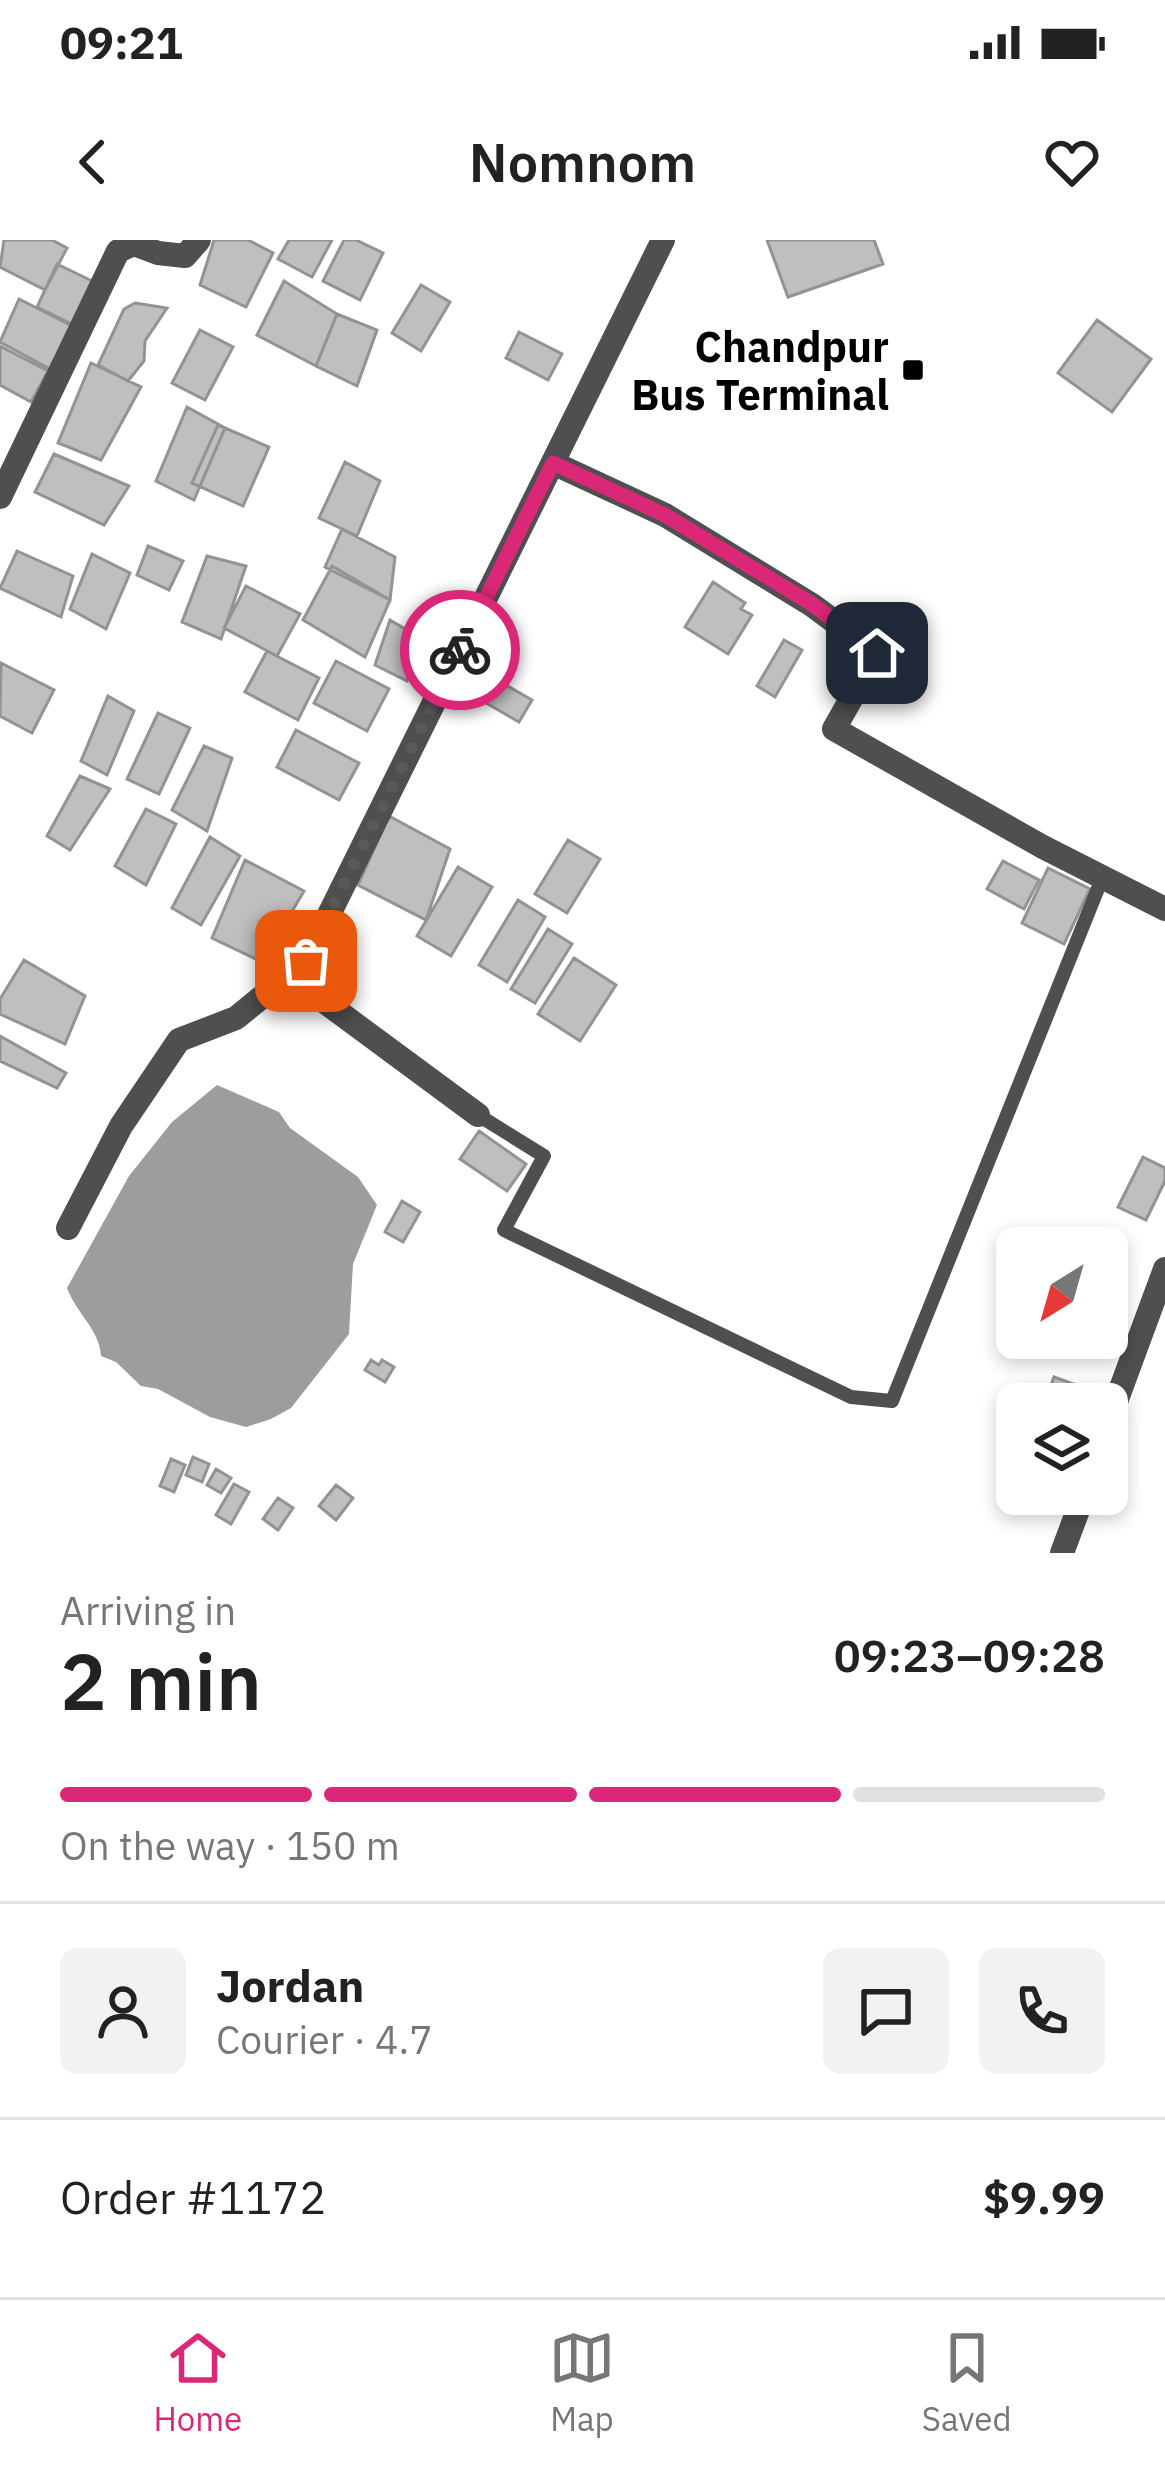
<!DOCTYPE html>
<html lang="en">
<head>
<meta charset="utf-8">
<style>
	body { margin:0; font-family:"IBM Plex Sans",sans-serif; background:#f2f2f2; color:#222; height:100vh; display:flex; flex-direction:column; font-size:45px; white-space:nowrap }
	* { box-sizing:border-box; margin:0 }
	p { font-size:39px; color:#767676 }
	.icon { flex:none; width:66px; height:66px; fill:none; stroke:currentColor; stroke-width:2; stroke-linecap:round; stroke-linejoin:round }
	.map { position:relative; height:1313px; overflow:hidden }
	.side { display:flex; flex-direction:column; background:#fff; flex:1 }
	.side>* { flex:none }
	.needle { width:78px; rotate:217deg }
	.tools { position:absolute; left:996px; top:987px; display:grid; gap:24px }
	.tools a { display:grid; place-items:center; width:132px; height:132px; border-radius:18px; background:#fff; box-shadow:0 6px 18px #0003; font-size:60px }
	.pin { position:absolute; display:grid; place-items:center; width:102px; height:102px; color:#fff; margin:-51px; border-radius:24px; box-shadow:0 6px 18px #0006 }
	.courier { position:absolute; display:grid; place-items:center; width:120px; height:120px; margin:-60px; border:9px solid #db2777; border-radius:50%; background:#fff; color:#222; box-shadow:0 3px 15px #0007 }
	.headline em { font-style:normal; font-weight:600 }
	.headline div { display:flex; flex-direction:column-reverse }
	.headline { display:flex; align-items:center; justify-content:space-between; height:204px; padding:0 60px }
	h1 { font-size:78px; font-weight:600; line-height:90px }
	.bar { display:grid; grid-template-columns:repeat(4,1fr); gap:18px 12px; align-content:center; height:144px; padding:0 60px }
	.bar i { height:15px; border-radius:9px; background:#e0e0e0 }
	.bar .current { background:#db2777 }
	.bar p { grid-column:span 4 }
	.line { display:flex; align-items:center; gap:30px; padding:0 60px; border-top:3px solid #e0e0e0 }
	.line div { flex:1 }
	.round { display:grid; place-items:center; flex:none; width:126px; height:126px; border-radius:18px; background:#f2f2f2 }
	.status { display:flex; justify-content:space-between; align-items:center; height:84px; padding:0 60px; background:#fff; direction:ltr }
	.status svg { height:33px; fill:currentColor }
	header { display:flex; justify-content:space-between; align-items:center; height:156px; padding:0 60px; background:#fff; font-size:54px; font-weight:600 }
	.tab-bar { display:flex; justify-content:space-around; align-items:center; height:168px; border-top:3px solid #e0e0e0; background:#fff; font-size:33px; color:#767676 }
	.tab-bar a { display:grid; justify-items:center; gap:6px }
	.tab-bar .current { color:#db2777 }
	.map>svg:first-child { display:block }
	.water { fill:#9d9d9d }
	.building { fill:#bfbfbf; stroke:#939393; stroke-width:3 }
	.lines { fill:none; stroke-linecap:round; stroke-linejoin:round }
	.service { stroke:#4f4f4f; stroke-width:14 }
	.minor { stroke:#4f4f4f; stroke-width:24 }
	.done { stroke:#595959; stroke-width:12; stroke-dasharray:0 21.6 }
	.route { stroke:#db2777; stroke-width:15 }
	.poi-dot { fill:#000; stroke:#fff; stroke-width:4.5 }
	.labels { text-anchor:middle; dominant-baseline:central; stroke-width:9; stroke-linejoin:round; paint-order:stroke }
	.poi-label { font-size:42px; font-weight:bold; fill:#000; stroke:#fff; text-anchor:end }
</style>
</head>
<body>
<div class="status"><b>09:21</b><svg viewBox="0 0 49 12"><path d="M0 12V9h3v3zM5 12V6h3v6zM10 12V3h3v9zM15 12V0h3v12zM26 1h20v11H26zM47 4h2v5h-2z"/></svg></div>
<header><svg class="icon" aria-label="back" viewBox="0 0 24 24"><path d="M15 5l-7 7 7 7"/></svg>Nomnom<svg class="icon" aria-label="heart" viewBox="0 0 24 24"><path d="M12 20l-8-8c-3-5 5-10 8-4 3-6 11-1 8 4z"/></svg></header>
<div class="map">
<svg width="1165" height="1313" viewBox="0 0 1165 1313">
	<rect width="100%" height="100%" fill="#fff"/>
	<path class="water" d="M217 845 279 872 290 888 358 937 377 965 353 1024 349 1094 291 1168 271 1179 246 1187 210 1177 158 1149 141 1146 116 1122 101 1116C100 1090 76 1073 67 1048L129 936 172 882Z"/>
	<path class="building" d="M4 0H52L67 8 45 50 0 27Z
		M214 0H248L273 13 246 67 200 45Z
		M289 0H332L312 37 278 19Z
		M344 0H356L383 13 360 60 323 41Z
		M767 0H874L883 24 788 57Z
		M57 24 98 44 78 87 37 67Z
		M284 41 337 74 316 126 257 95Z
		M421 45 450 62 421 111 392 93Z
		M19 59 72 86 50 129 0 102Z
		M135 63 167 68 145 101 144 121 128 141 98 125 124 69Z
		M337 74 377 90 357 146 316 126Z
		M1097 80 1151 119 1112 172 1058 133Z
		M200 90 233 107 205 160 172 143Z
		M519 92 562 114 548 140 506 118Z
		M0 106 48 131 31 162 0 145Z
		M91 123 141 147 101 220 58 203Z
		M187 167 225 188 194 260 156 241Z
		M218 185 269 207 243 266 192 243Z
		M54 214 129 246 104 285 35 252Z
		M345 222 380 241 357 296 319 278Z
		M342 289 395 317 390 360 325 327Z
		M148 306 183 321 169 350 137 335Z
		M17 311 73 336 61 377 0 348Z
		M92 314 130 333 106 389 70 369Z
		M207 316 246 326 221 399 182 382Z
		M332 326 390 360 365 417 303 380Z
		M713 342 745 363 741 369 752 375 728 414 685 387Z
		M246 346 300 374 277 416 224 388Z
		M390 380 422 399 407 441 375 425Z
		M784 400 802 410 775 457 757 446Z
		M267 411 319 438 298 480 245 452Z
		M336 421 389 449 367 491 314 463Z
		M1 423 54 450 32 493 0 476Z
		M476 428 532 460 519 482 465 451Z
		M108 456 134 471 107 535 81 521Z
		M158 473 190 488 159 554 127 539Z
		M296 490 359 523 339 560 277 527Z
		M204 506 232 518 207 591 172 570Z
		M80 536 110 549 70 610 47 596Z
		M146 569 176 584 146 645 115 626Z
		M389 576 450 609 426 680 358 645Z
		M210 597 240 616 201 685 172 668Z
		M568 600 600 619 567 673 535 654Z
		M245 620 304 651 262 722 212 698Z
		M1003 621 1039 640 1024 669 987 649Z
		M458 627 492 647 451 716 417 696Z
		M1048 628 1090 649 1064 704 1022 683Z
		M518 660 545 677 507 742 479 725Z
		M548 689 572 704 535 763 511 749Z
		M574 718 616 745 580 801 538 774Z
		M24 720 85 756 65 804 0 774V759Z
		M0 796 66 833 57 848 0 821Z
		M479 891 526 924 507 951 460 919Z
		M1143 917 1165 928V941L1146 980 1118 967Z
		M402 961 420 972 403 1002 385 992Z
		M371 1120 379 1125 382 1120 394 1127 385 1142 365 1130Z
		M1054 1137 1082 1147 1045 1161Z
		M193 1217 209 1224 202 1242 186 1235Z
		M171 1219 185 1225 174 1252 160 1246Z
		M216 1229 231 1238 221 1253 207 1245Z
		M234 1244 249 1252 231 1284 216 1275Z
		M336 1245 353 1258 336 1280 319 1266Z
		M278 1258 293 1268 278 1290 263 1279Z"/>
	<g class="lines">
		<path class="service" d="M478 875 544 916 504 990 851 1157 892 1161 1103 636"/>
		<path class="minor" d="M553 223 665 275 812 365 877 413 834 489 1043 607 1165 669
			M0 257 118 11 134 4 158 13 185 16 199 0
			M478 875 302 745 306 721 663 0
			M68 988 121 886 179 800 236 778 306 721
			M1107 1186 1165 1029
			M1062 1313 1084 1254"/>
	</g>
	<g class="lines">
		<path class="done" d="M306 721 460 410"/>
		<path class="route" d="M460 410 553 223 665 275 812 364 877 413"/>
	</g>
	<rect class="poi-dot" x="901" y="118" width="24" height="24" rx="6"/>
	<g class="labels">
		<g class="poi-label">
			<text x="889" y="106">Chandpur<tspan x="889" dy="48">Bus Terminal</tspan></text>
		</g>
	</g>
</svg>
<div class="tools">
<a><svg class="needle" viewBox="-14 -14 28 28"><path d="M0-13l5 13h-10z" fill="#e53935"/><path d="M0 13l5-13h-10z" fill="#767676"/></svg></a>
<a><svg class="icon" aria-label="layers" viewBox="0 0 24 24"><path d="M12 4l9 5-9 5-9-5zM3 14l9 5 9-5"/></svg></a>
</div>
<div class="pin" style="left:306px;top:721px;background:#ea580c"><svg class="icon" aria-label="bag" viewBox="0 0 24 24"><path d="M5 8h14l-1 12H6zM9 8a3 3 0 0 1 6 0"/></svg></div>
<div class="pin" style="left:877px;top:413px;background:#1f2937"><svg class="icon" aria-label="home" viewBox="0 0 24 24"><path d="M3 11l9-7 9 7M6 9v11h12V9"/></svg></div>
<div class="courier" style="left:460px;top:410px"><svg class="icon" aria-label="bike" viewBox="0 0 24 24"><circle cx="6" cy="16" r="4"/><circle cx="18" cy="16" r="4"/><path d="M6 16l4-8h5l3 8M10 8l3 8H6M13 5h3"/></svg></div>
</div>
<section class="side">
<div class="headline"><div><h1>2 min</h1><p>Arriving in</p></div><em>09:23–09:28</em></div>
<div class="bar"><i class="current"></i><i class="current"></i><i class="current"></i><i></i><p>On the way · 150 m</p></div>
<div class="line" style="height:216px"><a class="round"><svg class="icon" aria-label="person" viewBox="0 0 24 24"><circle cx="12" cy="8" r="4"/><path d="M4 21q1-7 8-7t8 7"/></svg></a><div><b>Jordan</b><p>Courier · 4.7</p></div><a class="round"><svg class="icon" aria-label="chat" viewBox="0 0 24 24"><path d="M4 5h16v11H9l-5 4z"/></svg></a><a class="round"><svg class="icon" aria-label="phone" viewBox="0 0 24 24"><path d="M5 4h4l2 5-3 2q2 4 5 5l2-3 5 2v4C11 20 4 13 5 4z"/></svg></a></div>
<div class="line" style="height:156px"><div>Order #1172</div><b>$9.99</b></div>
</section>
<nav class="tab-bar">
<a class="current"><svg class="icon" aria-label="home" viewBox="0 0 24 24"><path d="M3 11l9-7 9 7M6 9v11h12V9"/></svg>Home</a>
<a><svg class="icon" aria-label="map" viewBox="0 0 24 24"><path d="M3 6l6-2 6 2 6-2v14l-6 2-6-2-6 2zM9 4v14M15 6v14"/></svg>Map</a>
<a><svg class="icon" aria-label="saved" viewBox="0 0 24 24"><path d="M7 4h10v16l-5-4-5 4z"/></svg>Saved</a>
</nav>
</body>
</html>
